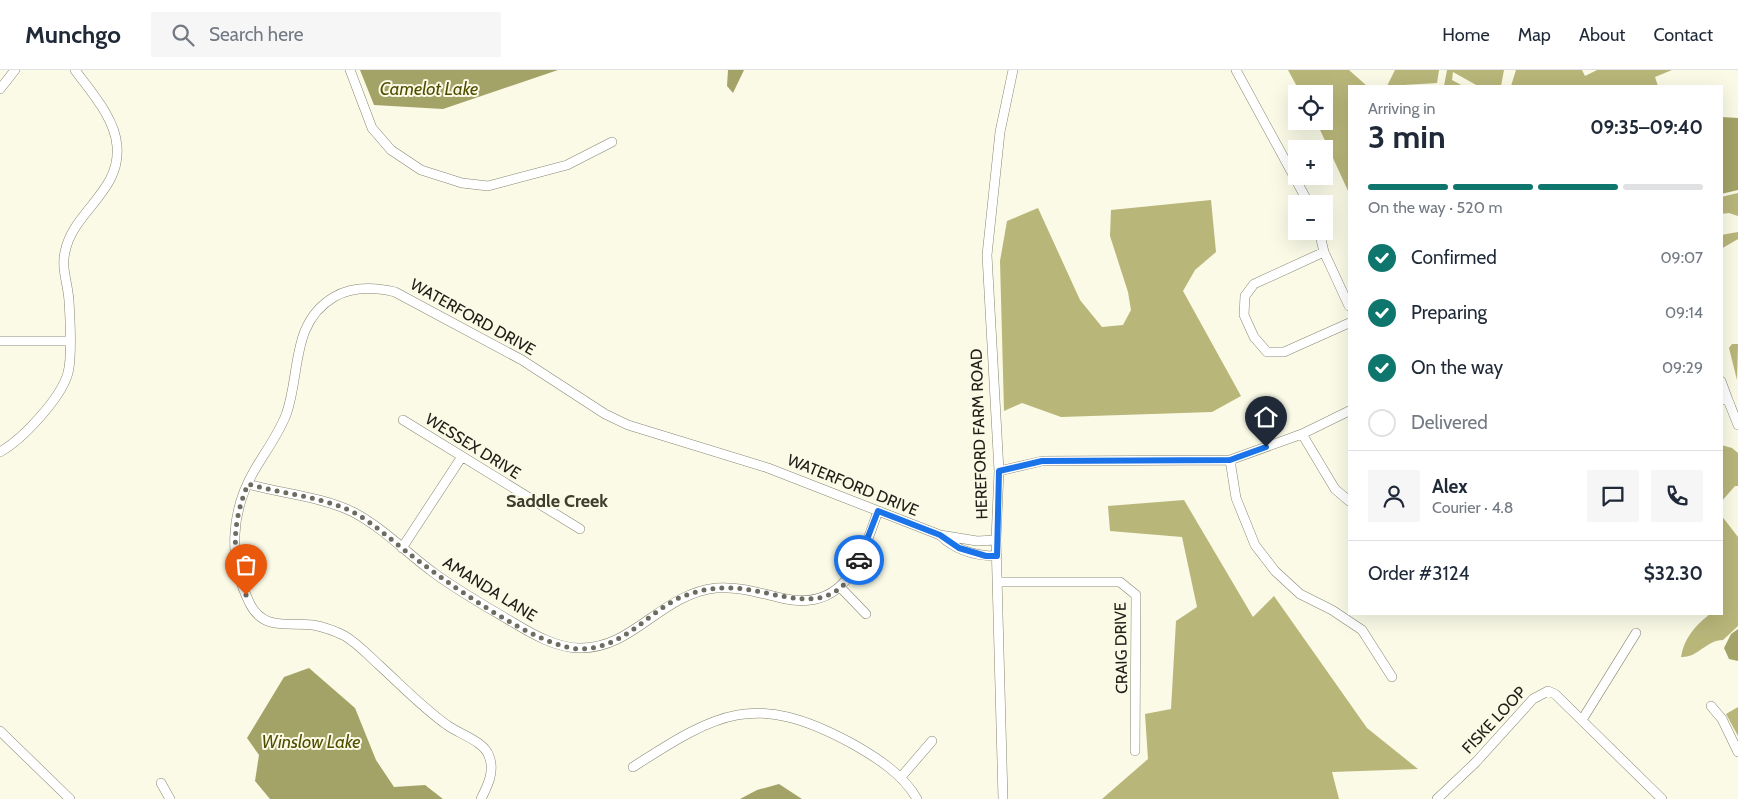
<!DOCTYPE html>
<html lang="en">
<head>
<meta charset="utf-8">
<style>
	body { margin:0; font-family:Cabin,sans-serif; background:#f6f6f7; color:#1f2937; height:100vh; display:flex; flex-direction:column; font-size:19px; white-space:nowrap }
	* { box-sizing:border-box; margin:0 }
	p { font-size:16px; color:#747a83 }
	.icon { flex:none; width:28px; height:28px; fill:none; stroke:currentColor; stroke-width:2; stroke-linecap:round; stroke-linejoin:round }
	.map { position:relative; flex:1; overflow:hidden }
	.side { position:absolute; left:1348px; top:15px; width:375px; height:530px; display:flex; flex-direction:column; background:#fff; border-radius:0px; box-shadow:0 5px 20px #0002 }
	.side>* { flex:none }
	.tools { position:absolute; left:1288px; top:15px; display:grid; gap:10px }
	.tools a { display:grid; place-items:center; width:45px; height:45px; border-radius:0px; background:#fff; box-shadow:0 5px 20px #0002; font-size:25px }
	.pin { position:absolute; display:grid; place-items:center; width:42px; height:42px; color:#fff; margin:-51px -21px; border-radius:50% 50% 50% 0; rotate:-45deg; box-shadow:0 0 5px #0007 }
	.pin .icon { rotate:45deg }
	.courier { position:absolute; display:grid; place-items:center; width:50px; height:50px; margin:-25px; border:4px solid #1a73e8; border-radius:50%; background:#fff; color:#222; box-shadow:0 1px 6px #0007 }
	.head em { font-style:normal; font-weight:700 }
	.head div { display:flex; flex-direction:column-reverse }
	.head { display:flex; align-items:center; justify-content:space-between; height:85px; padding:0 20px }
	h1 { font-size:32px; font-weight:700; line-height:38px }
	.bar { display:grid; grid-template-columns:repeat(4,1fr); gap:8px 5px; align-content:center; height:60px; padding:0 20px }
	.bar i { height:6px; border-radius:4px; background:#e0e1e3 }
	.bar .selected { background:#0f766e }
	.bar p { grid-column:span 4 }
	.line { display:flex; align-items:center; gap:12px; padding:0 20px; border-top:1px solid #e0e1e3 }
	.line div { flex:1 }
	.round { display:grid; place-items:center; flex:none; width:52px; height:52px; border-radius:0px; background:#f6f6f7 }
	ol { padding:0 20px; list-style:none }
	li { display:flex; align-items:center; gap:15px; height:55px }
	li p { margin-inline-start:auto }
	li .icon { padding:5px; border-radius:50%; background:#0f766e; color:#fff; stroke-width:4 }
	li:last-child { color:#747a83 }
	li i { width:28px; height:28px; border:2px solid #e0e1e3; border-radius:50% }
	header { display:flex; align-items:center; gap:30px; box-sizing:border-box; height:70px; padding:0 25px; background:#fff; border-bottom:1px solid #e0e1e3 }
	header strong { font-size:24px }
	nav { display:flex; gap:28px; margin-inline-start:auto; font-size:18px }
	.search { width:350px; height:45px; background:#f6f6f7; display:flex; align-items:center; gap:12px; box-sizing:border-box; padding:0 18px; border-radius:0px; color:#747a83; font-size:19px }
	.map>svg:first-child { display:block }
	.forest { fill:#b8b679 }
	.water { fill:#a4a367 }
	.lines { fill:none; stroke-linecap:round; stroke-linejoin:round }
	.minor-casing { stroke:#868674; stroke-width:10 }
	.minor { stroke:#fff; stroke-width:9 }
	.done { stroke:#6c6c61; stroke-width:5; stroke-dasharray:0 9 }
	.route { stroke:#1a73e8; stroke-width:6 }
	.labels { text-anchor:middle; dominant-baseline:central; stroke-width:4; stroke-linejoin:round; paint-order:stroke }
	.street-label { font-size:16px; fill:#202019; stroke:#fafae7 }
	.water-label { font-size:18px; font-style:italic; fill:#514e00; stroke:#fafae7 }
	.neighbourhood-label { font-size:18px; font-weight:bold; fill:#3d3d2d; stroke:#fafae7 }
</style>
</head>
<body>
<header>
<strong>Munchgo</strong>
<div class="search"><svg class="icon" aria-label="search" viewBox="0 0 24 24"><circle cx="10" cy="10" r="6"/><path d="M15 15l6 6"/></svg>Search here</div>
<nav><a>Home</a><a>Map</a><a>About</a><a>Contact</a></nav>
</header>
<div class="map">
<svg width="1738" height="729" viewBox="0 0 1738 729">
	<rect width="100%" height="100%" fill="#fafae7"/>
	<path class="forest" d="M1288 0H1349L1367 16H1349V123L1316 51H1324V24H1301Z
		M1395 0H1439L1437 13 1387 16Z
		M1447 0H1504L1501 16H1478L1453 2 1452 10 1463 16H1444Z
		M1516 0H1582L1585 6 1597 0H1672L1655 7 1658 16H1511Z
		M1738 123V146L1729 143 1721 144V127Z
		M1211 130 1216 182 1195 200 1183 221 1241 326 1212 342 1061 347 1022 333 1004 341 1000 191 1007 151 1038 138 1080 230 1102 257 1123 255 1131 240 1128 222 1110 166 1111 140Z
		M1738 162V169L1721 179V165Z
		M1732 274H1738L1737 310 1729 278Z
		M1721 375 1732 378 1738 383V416H1735L1721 432Z
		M1184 430 1253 547 1274 526 1367 658 1418 699 1332 702 1339 729H1102L1148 689 1145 644 1171 639 1176 551 1197 537 1182 467 1110 461 1108 436Z
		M1721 445 1738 467V556L1723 570C1706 570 1698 588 1681 587 1684 568 1695 556 1710 544H1721Z
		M1738 637V666L1726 644Z"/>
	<path class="water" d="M360 0H558L443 39 374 35Z
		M728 0H744L733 23 727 16Z
		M1721 47 1738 48V120L1721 124Z
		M1738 559V591L1729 589 1724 578 1731 564Z
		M309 598 355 638 376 690 394 717 425 715 443 729H270L255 711 259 685 247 668 284 607Z
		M779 714 802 729H740L757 720Z"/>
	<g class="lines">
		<g class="minor-casing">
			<path id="minor" d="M350 0 372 58 391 80 421 100 462 113 488 116 567 95 612 72
				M1236 0 1309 134
				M0 19 15 0
				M1319 161 1324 182 1349 236
				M1324 182 1254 214 1245 226 1244 245 1254 267 1267 282H1284L1349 253
				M0 271H70
				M1721 311 1728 330
				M1721 330H1728L1738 355
				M403 350 580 459
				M1302 364 1335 419 1349 431
				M0 382C23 369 61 328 68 303 72 287 70 247 69 231 68 214 61 198 65 182 73 141 121 122 117 76 115 48 91 22 75 0
				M1230 390 1236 428 1255 475 1275 501 1300 524 1332 540 1362 560 1392 607
				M999 401 1042 391 1230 390 1302 364 1349 341
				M248 414C282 424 320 426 353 442 382 457 408 484 434 503 460 522 487 537 514 553 534 565 557 578 580 578 633 579 661 524 716 518 740 516 762 524 786 529 847 541 862 486 878 441
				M940 465C955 480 976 486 997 486
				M402 478 461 388
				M998 512H1120L1136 525 1135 681
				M840 517 866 544
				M1711 636 1722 649 1738 682
				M1582 650 1636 563
				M0 661 70 729
				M633 697C718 642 755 621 851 673 876 687 903 704 917 729
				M901 707 932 671
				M161 713 170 729
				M481 729C488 715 495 701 489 686 484 671 459 664 447 655 423 638 401 615 379 595 368 585 358 574 345 566 335 561 324 557 313 555 288 552 264 561 250 534 228 490 230 443 254 401 265 382 278 365 286 345 301 304 290 253 334 227 353 216 374 217 395 222L522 290 605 344 628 355 768 398 940 465 977 471 996 470
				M1003 729 996 470 999 401 987 185 1000 62 1013 0
				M1437 729 1476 692 1533 629 1548 621 1555 624 1662 729"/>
		</g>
		<use href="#minor" class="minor"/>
	</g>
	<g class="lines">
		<path class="done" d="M246 525C231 487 232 452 248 414 282 424 320 426 353 442 372 452 390 469 407 482 443 510 537 578 580 579 622 579 645 545 679 528 695 521 710 518 727 518 775 517 832 557 859 490"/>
		<path class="route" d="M859 490 878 441 940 465 959 478 986 486H997L999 401 1042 391 1230 390 1266 377"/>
	</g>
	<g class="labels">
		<g class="street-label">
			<text transform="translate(473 247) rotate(29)">WATERFORD DRIVE</text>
			<text transform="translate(979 364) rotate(-92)">HEREFORD FARM ROAD</text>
			<text transform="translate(473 376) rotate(32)">WESSEX DRIVE</text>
			<text transform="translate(853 415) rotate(22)">WATERFORD DRIVE</text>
			<text transform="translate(490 519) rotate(32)">AMANDA LANE</text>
			<text transform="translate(1121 578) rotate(-91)">CRAIG DRIVE</text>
			<text transform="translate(1494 650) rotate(-47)">FISKE LOOP</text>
		</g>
		<g class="water-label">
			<text x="429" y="19">Camelot Lake</text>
			<text x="311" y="672">Winslow Lake</text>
		</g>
		<g class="neighbourhood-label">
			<text x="557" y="431">Saddle Creek</text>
		</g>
	</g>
</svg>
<div class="tools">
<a><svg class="icon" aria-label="locate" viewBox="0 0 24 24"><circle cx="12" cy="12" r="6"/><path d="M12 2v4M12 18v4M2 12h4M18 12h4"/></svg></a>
<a>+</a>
<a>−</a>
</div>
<div class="pin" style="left:246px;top:525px;background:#ea580c"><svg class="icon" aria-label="bag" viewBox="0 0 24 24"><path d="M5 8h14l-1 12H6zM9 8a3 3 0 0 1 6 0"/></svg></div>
<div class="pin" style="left:1266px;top:377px;background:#1f2937"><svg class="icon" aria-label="home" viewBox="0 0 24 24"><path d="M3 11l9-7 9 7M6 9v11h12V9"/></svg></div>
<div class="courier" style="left:859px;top:490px"><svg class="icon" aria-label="car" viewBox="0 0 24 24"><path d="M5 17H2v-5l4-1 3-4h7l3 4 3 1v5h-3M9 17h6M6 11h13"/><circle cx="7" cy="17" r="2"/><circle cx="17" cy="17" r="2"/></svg></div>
<section class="side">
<div class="head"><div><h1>3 min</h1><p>Arriving in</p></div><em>09:35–09:40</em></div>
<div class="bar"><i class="selected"></i><i class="selected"></i><i class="selected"></i><i></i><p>On the way · 520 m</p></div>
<ol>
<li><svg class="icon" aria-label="check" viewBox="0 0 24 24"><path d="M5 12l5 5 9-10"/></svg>Confirmed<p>09:07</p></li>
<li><svg class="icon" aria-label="check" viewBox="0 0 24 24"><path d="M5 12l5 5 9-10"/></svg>Preparing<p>09:14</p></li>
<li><svg class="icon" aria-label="check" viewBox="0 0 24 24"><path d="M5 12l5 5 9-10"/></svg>On the way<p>09:29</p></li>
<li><i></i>Delivered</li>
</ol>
<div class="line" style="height:90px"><a class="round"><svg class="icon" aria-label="person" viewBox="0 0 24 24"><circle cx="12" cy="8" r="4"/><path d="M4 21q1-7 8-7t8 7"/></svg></a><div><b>Alex</b><p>Courier · 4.8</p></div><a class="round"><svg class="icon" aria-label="chat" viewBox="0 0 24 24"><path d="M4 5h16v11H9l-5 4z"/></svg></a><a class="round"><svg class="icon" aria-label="phone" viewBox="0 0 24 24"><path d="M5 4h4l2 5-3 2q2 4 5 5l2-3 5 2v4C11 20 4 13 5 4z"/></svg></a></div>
<div class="line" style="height:65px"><div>Order #3124</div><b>$32.30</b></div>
</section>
</div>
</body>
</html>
